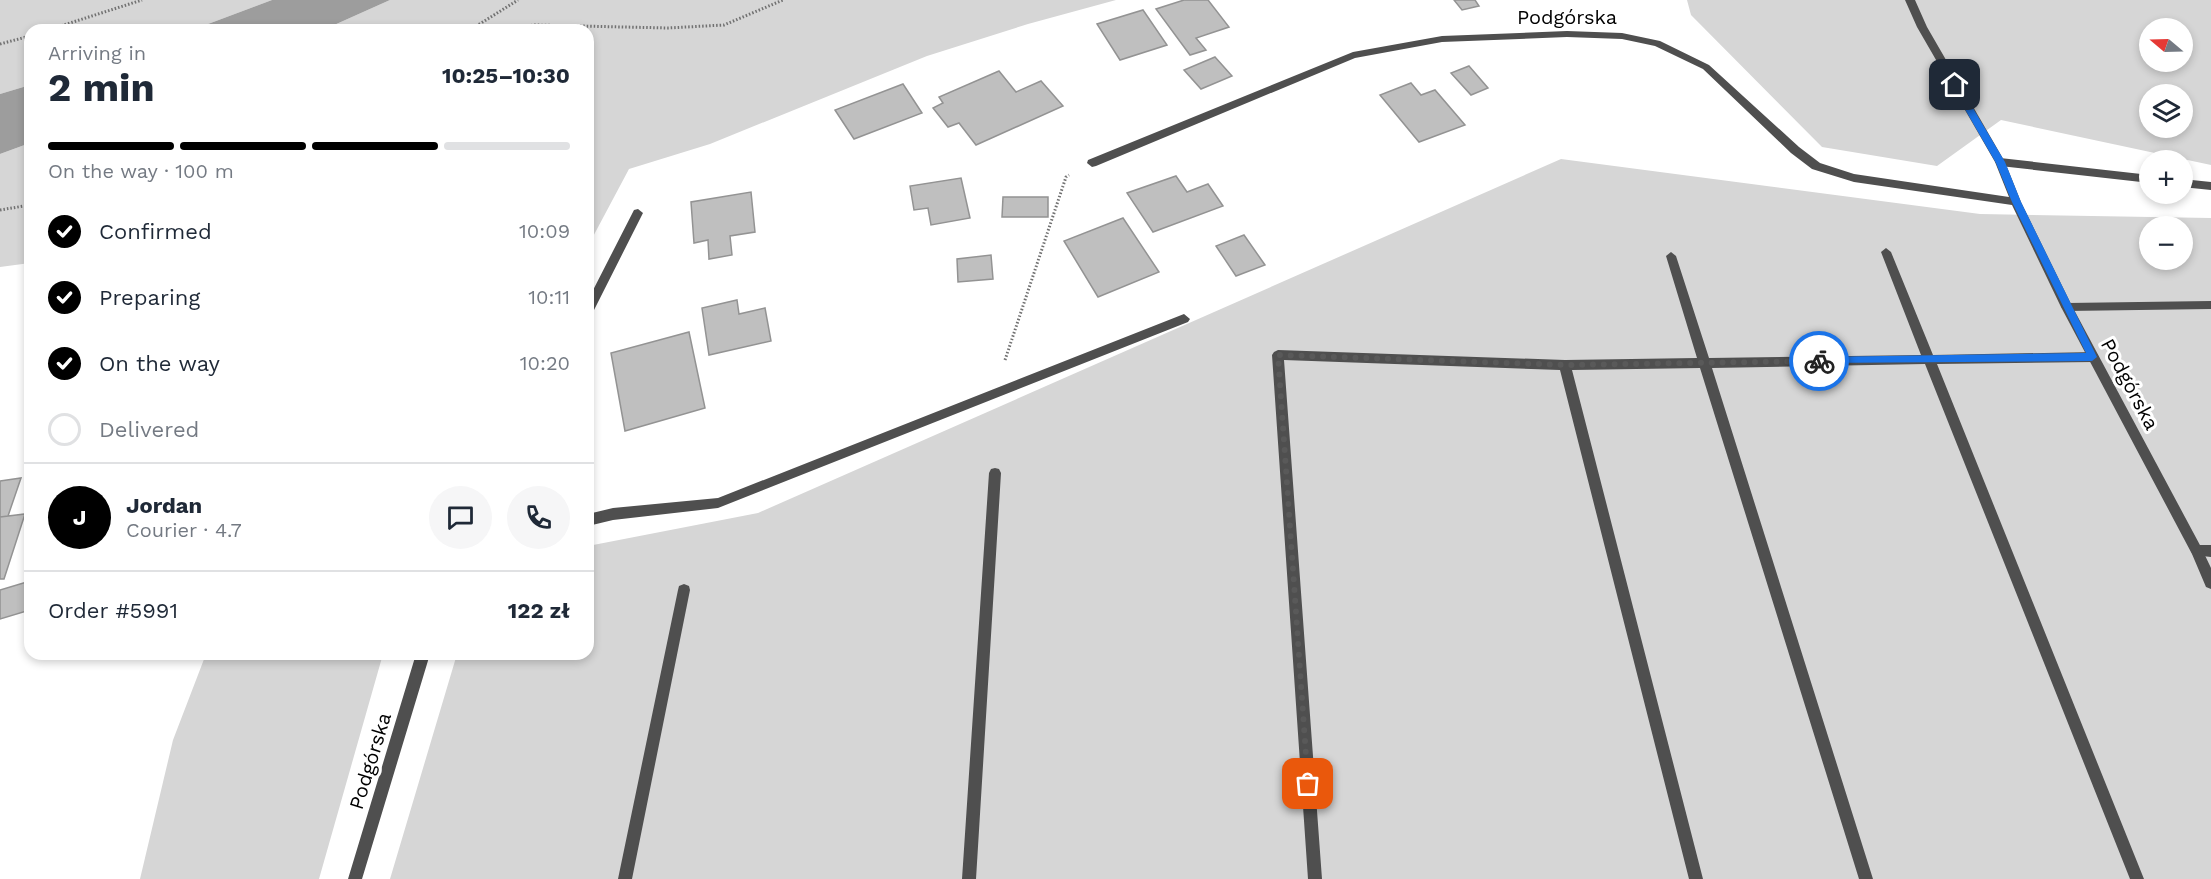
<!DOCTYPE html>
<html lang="en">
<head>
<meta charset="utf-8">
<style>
	body { margin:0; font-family:"Work Sans",sans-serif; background:#f6f6f7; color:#1f2937; height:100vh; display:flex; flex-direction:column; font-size:22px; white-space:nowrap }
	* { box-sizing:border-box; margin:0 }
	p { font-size:20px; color:#747a83 }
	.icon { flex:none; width:33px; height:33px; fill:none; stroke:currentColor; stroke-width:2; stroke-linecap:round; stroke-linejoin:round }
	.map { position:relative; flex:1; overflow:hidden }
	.side { position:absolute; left:24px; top:24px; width:570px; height:636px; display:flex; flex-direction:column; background:#fff; border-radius:18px; box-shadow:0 3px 9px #0003 }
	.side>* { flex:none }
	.needle { width:39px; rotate:289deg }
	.fabs { position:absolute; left:2139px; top:18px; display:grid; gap:12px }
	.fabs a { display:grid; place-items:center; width:54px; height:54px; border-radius:50%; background:#fff; box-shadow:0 3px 9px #0003; font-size:30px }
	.pin { position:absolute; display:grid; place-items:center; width:51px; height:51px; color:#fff; margin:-26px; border-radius:12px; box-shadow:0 3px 9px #0006 }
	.courier { position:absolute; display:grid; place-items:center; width:60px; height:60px; margin:-30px; border:4px solid #1a73e8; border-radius:50%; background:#fff; color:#222; box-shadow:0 2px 8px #0007 }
	.overview em { font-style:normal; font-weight:700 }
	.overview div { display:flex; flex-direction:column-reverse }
	.overview { display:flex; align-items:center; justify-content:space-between; height:102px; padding:0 24px }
	h1 { font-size:39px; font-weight:700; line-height:45px }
	.bar { display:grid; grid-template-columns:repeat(4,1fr); gap:9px 6px; align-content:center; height:72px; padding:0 24px }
	.bar i { height:8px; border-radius:4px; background:#e0e1e3 }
	.bar .selected { background:#000 }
	.bar p { grid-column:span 4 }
	.line { display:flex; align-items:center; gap:15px; padding:0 24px; border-top:2px solid #e0e1e3 }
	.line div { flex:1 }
	.round { display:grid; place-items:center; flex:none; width:63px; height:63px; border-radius:32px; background:#f6f6f7 }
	ol { padding:0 24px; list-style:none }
	li { display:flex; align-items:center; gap:18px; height:66px }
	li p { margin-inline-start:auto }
	li .icon { padding:6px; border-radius:50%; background:#000; color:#fff; stroke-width:4 }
	li:last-child { color:#747a83 }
	li i { width:33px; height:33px; border:3px solid #e0e1e3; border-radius:50% }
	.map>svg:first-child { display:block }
	.green { fill:#d6d6d6; fill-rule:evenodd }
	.water { fill:#9d9d9d }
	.building { fill:#bfbfbf; stroke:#939393; stroke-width:1.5 }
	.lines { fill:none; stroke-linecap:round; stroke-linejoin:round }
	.path { stroke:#717171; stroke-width:3; stroke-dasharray:1.5 2; stroke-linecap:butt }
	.service { fill:#4f4f4f; fill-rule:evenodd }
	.minor { fill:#4f4f4f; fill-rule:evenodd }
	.route { fill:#1a73e8 }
	.done { stroke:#595959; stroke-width:6; stroke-dasharray:0 10.8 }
	.labels { text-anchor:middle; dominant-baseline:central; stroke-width:6; stroke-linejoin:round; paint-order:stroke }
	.street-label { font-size:20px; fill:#000; stroke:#fff }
</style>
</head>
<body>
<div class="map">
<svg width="2211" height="879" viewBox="0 0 2211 879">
	<rect width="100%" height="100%" fill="#fff"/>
	<path class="green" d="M0 0H272L192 30H30V85L0 94Z
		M390 0H1116L1028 24 927 56 710 144 629 169 588 246V30H323Z
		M1687 0H2211V165L2001 120 1937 166 1822 147 1691 15ZM2150 28H2182V62H2150ZM2150 94H2182V128H2150Z
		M30 143V263L0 267V154Z
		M1561 159 1980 214 2211 218V879H390L457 654H588V546L758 513ZM2150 226H2182V260H2150Z
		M206 654H383L319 879H140L173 740Z"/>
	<path class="water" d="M272 0H390L323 30H192Z
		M30 85V143L0 154V94Z"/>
	<path class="building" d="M1184 0H1208L1229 27 1196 38 1206 50 1190 55 1156 9Z
		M1454 0H1475L1479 6 1462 10Z
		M1143 10 1167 45 1120 60 1097 24Z
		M1215 57 1232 76 1201 89 1184 70Z
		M1469 66 1488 88 1471 95 1451 73Z
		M999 71 1016 92 1041 81 1063 106 976 145 959 123 948 127 933 108 943 103 939 97Z
		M1411 83 1421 95 1435 90 1465 125 1419 142 1380 95Z
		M903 84 922 113 854 139 835 110Z
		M1176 176 1187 192 1208 184 1223 206 1153 232 1127 193Z
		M961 178 970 218 931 225 928 208 914 210 910 186Z
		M751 192 755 232 730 236 732 255 709 259 708 240 694 243 691 202Z
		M1003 197H1048V217H1002Z
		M1123 218 1159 272 1098 297 1064 241Z
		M1244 235 1265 265 1236 276 1216 246Z
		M991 255 993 279 958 282 957 259Z
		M737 300 739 314 765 308 771 341 709 355 702 308Z
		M689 332 705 408 625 431 611 353Z
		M21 478 8 516 0 517V481Z
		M25 514 4 579H0V517Z
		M30 581V610L0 619V590Z"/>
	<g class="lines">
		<path class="path" d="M48 30 142 0
			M470 30 518 0
			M489 30 535 25 668 28 724 25 783 0
			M0 44 30 36
			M0 210 30 205
			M1005 360 1066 177 1069 175"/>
		<path class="service" d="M2000 158 2150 175V183L2000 166 1995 162Z
			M2182 179 2211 182V190L2182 187Z
			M638 209 643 213 592 314 588 316V300L634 210Z
			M1886 248 1891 252 1933 355 2093 352 2097 354 2099 357 2097 360 2093 362 1937 364 2144 879H2130L1925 364 1712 368 1873 879H1859L1700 368 1572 370 1703 879H1689L1560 370 1284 360 1322 879H1308L1272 355 1274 352 1278 350 1565 360 1697 358 1666 256 1671 252 1676 256 1709 358 1921 355 1881 252Z
			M2211 301V309L2067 311 2061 307 2067 303Z
			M1184 314 1190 319 1188 322 718 508 613 520 588 526V514L613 508 718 498Z
			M995 468 999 469 1001 473 976 879H962L989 473 991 469Z
			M2197 545H2211V557L2193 555 2191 551 2193 547Z
			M684 584 689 586 690 590 632 879H618L678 590 679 586Z
			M416 654H430L362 879H348Z"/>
		<path class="minor" d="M1905 0H1915L1927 27 2005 162 2021 202 2072 306 2201 547 2211 568V589L2206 587 2192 554 2061 307 2012 205 1854 182 1812 169 1791 153 1703 69 1655 46 1622 39 1567 37 1442 42 1355 58 1096 166 1092 167 1087 163 1088 160 1353 52 1442 36 1567 31 1622 33 1660 41 1709 65 1799 147 1820 163 1854 174 2009 197 1995 162 1917 27Z"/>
	</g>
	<path class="route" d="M1955 82 1958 83 2005 162 2021 202 2097 357 2092 361 1816 363V358L1819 357 2086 353 2012 202 1996 163 1951 85Z"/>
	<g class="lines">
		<path class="done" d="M1308 784 1278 355 1565 365 1819 361"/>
	</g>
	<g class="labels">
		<g class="street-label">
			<text x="1567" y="17">Podgórska</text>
			<text transform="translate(2130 384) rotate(62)">Podgórska</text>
			<text transform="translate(370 761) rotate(-73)">Podgórska</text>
		</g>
	</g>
</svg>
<div class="fabs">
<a><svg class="needle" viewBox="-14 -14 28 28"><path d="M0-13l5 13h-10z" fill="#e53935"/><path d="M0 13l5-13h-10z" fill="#747a83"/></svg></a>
<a><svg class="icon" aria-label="layers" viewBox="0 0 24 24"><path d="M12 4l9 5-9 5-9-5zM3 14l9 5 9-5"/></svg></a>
<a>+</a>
<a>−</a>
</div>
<div class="pin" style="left:1308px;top:784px;background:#ea580c"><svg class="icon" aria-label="bag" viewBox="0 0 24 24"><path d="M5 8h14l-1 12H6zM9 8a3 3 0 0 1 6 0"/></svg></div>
<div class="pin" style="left:1955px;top:85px;background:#1f2937"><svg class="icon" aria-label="home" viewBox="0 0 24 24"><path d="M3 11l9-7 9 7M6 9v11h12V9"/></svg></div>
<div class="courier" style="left:1819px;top:361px"><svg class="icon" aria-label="bike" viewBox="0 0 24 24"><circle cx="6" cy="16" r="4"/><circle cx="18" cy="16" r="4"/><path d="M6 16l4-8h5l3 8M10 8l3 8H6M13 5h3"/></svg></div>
<section class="side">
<div class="overview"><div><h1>2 min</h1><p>Arriving in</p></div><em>10:25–10:30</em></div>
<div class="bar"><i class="selected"></i><i class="selected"></i><i class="selected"></i><i></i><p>On the way · 100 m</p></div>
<ol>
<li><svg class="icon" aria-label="check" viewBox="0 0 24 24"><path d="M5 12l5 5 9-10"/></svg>Confirmed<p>10:09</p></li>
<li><svg class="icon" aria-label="check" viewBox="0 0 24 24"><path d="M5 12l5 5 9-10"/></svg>Preparing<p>10:11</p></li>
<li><svg class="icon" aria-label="check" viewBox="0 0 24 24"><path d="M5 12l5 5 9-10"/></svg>On the way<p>10:20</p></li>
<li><i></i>Delivered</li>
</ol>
<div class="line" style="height:108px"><b class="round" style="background:#000;color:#fff">J</b><div><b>Jordan</b><p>Courier · 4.7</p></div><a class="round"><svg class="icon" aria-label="chat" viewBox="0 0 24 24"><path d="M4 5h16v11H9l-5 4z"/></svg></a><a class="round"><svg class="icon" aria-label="phone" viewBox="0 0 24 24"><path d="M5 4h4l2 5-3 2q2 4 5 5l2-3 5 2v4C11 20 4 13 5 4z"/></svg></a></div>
<div class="line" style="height:78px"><div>Order #5991</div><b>122 zł</b></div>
</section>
</div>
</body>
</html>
